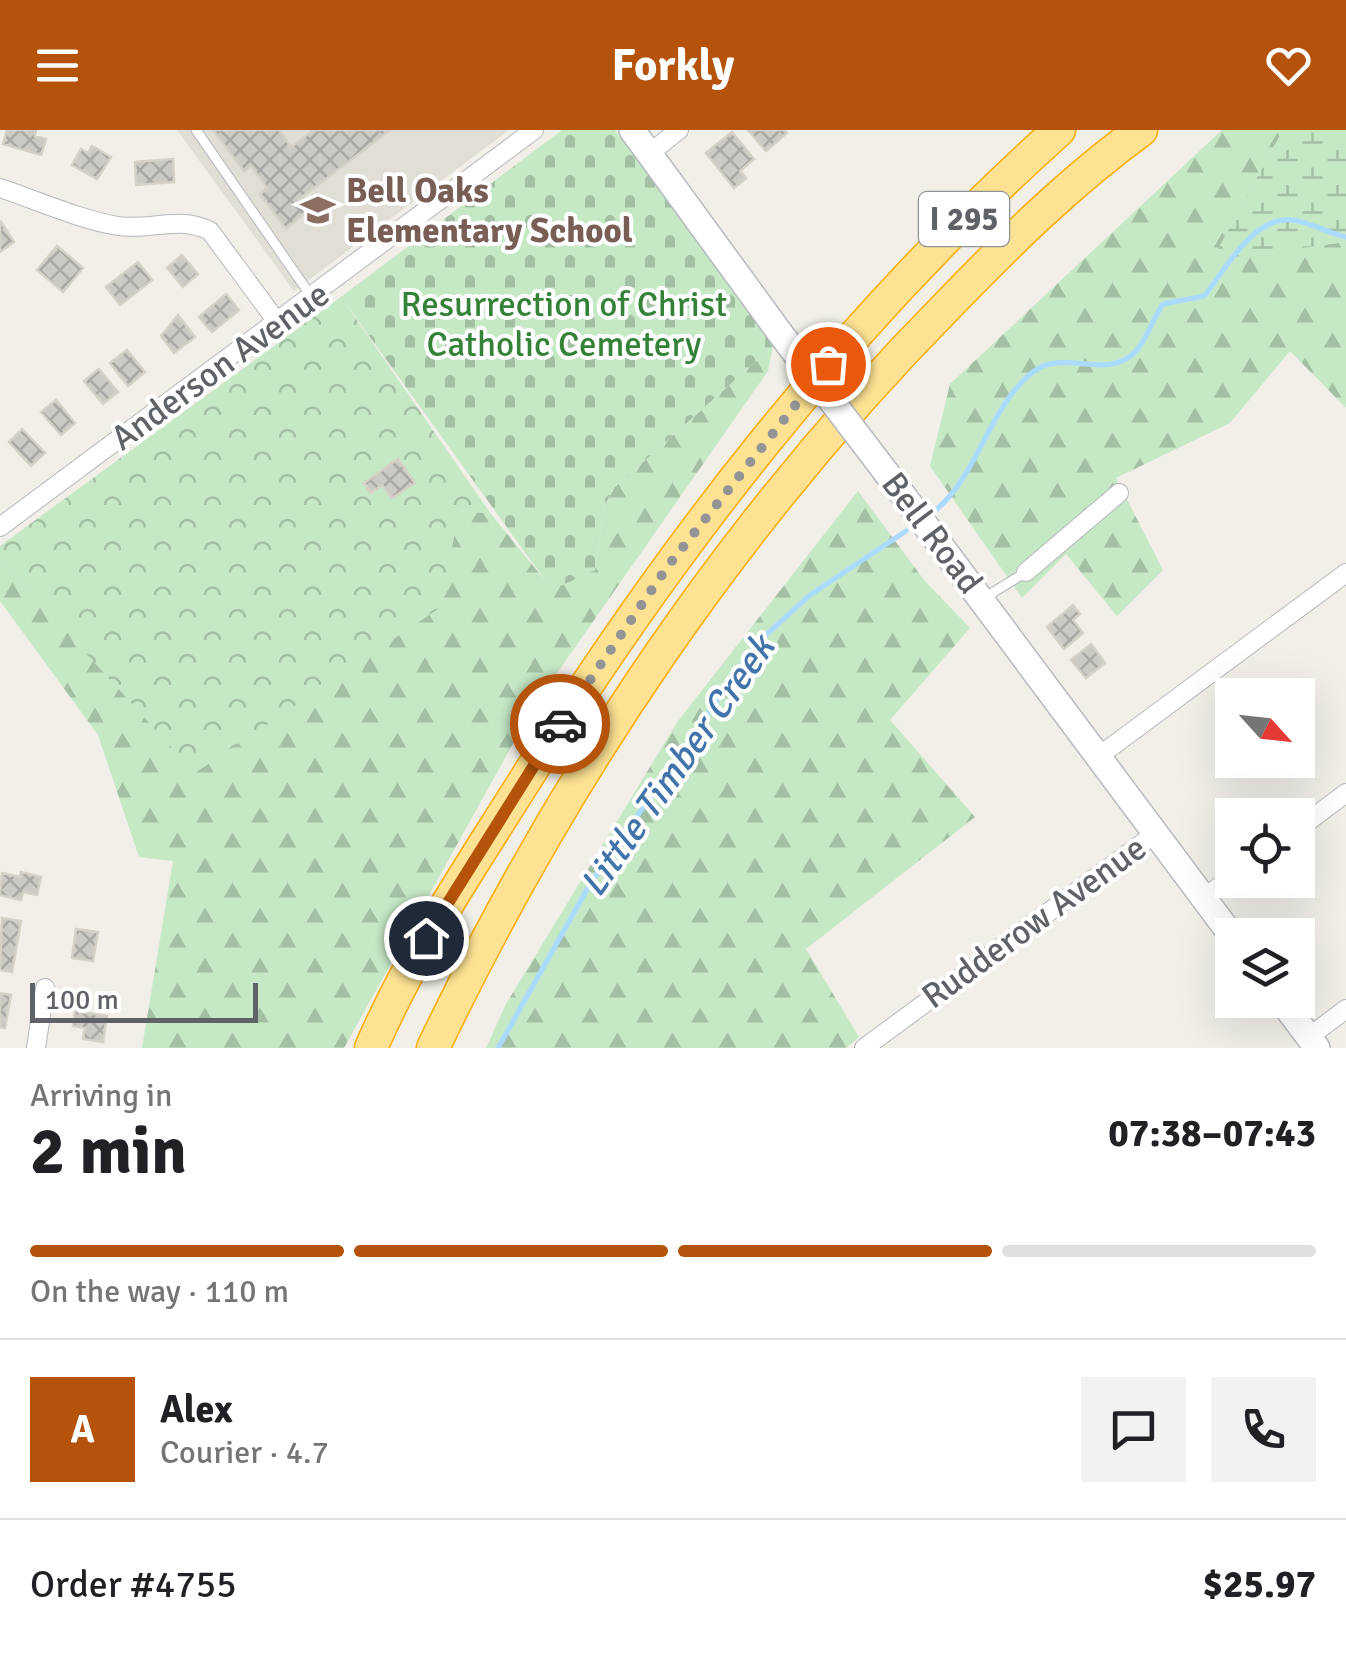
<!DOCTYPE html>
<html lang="en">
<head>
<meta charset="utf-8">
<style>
	body { margin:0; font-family:Signika,sans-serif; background:#f2f2f2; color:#202124; height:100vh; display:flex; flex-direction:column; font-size:38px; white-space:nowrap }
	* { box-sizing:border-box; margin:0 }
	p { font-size:32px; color:#757577 }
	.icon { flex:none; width:55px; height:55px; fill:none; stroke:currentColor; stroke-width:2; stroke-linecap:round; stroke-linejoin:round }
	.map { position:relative; height:918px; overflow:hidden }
	.panel { display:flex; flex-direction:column; background:#fff; flex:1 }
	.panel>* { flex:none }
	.needle { width:65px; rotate:117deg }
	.buttons { position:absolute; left:1215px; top:548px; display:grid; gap:20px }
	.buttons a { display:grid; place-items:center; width:100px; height:100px; border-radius:0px; background:#fff; box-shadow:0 10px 40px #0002; font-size:50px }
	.scale { position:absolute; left:30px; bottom:25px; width:228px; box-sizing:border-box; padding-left:10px; border:5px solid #5f6368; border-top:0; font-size:28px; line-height:35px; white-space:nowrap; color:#5f6368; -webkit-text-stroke:8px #fff; paint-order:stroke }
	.pin { position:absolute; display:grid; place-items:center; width:85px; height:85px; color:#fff; margin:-42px; border:5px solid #fff; border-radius:50%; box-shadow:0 2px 10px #0007 }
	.courier { position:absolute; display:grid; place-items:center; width:100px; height:100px; margin:-50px; border:8px solid #b45309; border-radius:50%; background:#fff; color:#222; box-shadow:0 2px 12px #0007 }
	.overview em { font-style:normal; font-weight:700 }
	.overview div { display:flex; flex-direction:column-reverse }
	.overview { display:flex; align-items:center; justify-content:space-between; height:170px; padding:0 30px }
	h1 { font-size:65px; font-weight:700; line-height:75px }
	.bar { display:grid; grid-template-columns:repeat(4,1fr); gap:15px 10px; align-content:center; height:120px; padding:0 30px }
	.bar i { height:12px; border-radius:8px; background:#e0e0e0 }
	.bar .on { background:#b45309 }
	.bar p { grid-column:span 4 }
	.line { display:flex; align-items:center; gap:25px; padding:0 30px; border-top:2px solid #e0e0e0 }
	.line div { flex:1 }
	.round { display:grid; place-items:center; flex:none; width:105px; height:105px; border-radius:0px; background:#f2f2f2 }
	header { display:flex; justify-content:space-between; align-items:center; height:130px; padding:0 30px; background:#b45309; color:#fff; font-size:45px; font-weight:700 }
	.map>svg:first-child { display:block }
	.education { fill:#e1ded6 }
	.forest { fill:url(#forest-firs) }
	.wetland { fill:url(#wetland-marsh) }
	.cemetery { fill:url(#cemetery-stones) }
	.park { fill:url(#park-crowns) }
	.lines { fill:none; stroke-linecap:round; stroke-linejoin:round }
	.stream { stroke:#aadaff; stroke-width:5 }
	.building { fill:url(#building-cross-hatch); stroke:#d6d1c6; stroke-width:2.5 }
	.lane-casing { stroke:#b5b8bc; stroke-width:11 }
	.street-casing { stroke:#b5b8bc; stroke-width:20 }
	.secondary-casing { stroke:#b6babf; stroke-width:28 }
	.highway-casing { stroke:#f9ab00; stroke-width:35 }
	.lane { stroke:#fff; stroke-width:9 }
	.street { stroke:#fff; stroke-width:18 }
	.secondary { stroke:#fff; stroke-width:25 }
	.highway { stroke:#fde293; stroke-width:32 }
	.secondary-bridge-casing { stroke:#b6babf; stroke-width:28; stroke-linecap:butt }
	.secondary-bridge { stroke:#fff; stroke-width:25 }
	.done { stroke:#929495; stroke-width:10; stroke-dasharray:0 18 }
	.route { stroke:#b45309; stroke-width:12 }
	.labels { text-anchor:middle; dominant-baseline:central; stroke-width:8; stroke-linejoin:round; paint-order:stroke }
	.shield { fill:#fff; stroke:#8f9295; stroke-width:2.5 }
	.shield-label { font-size:32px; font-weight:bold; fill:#5f6368 }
	.education-label { font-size:35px; font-weight:bold; fill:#785e54; stroke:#fff; text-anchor:start }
	.park-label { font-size:35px; fill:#348238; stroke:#fff }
	.street-label { font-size:35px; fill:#5f6368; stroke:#fff }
	.water-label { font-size:38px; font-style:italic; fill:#4174aa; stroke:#fff }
</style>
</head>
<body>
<header><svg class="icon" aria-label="menu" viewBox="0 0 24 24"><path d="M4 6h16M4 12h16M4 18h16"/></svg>Forkly<svg class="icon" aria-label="heart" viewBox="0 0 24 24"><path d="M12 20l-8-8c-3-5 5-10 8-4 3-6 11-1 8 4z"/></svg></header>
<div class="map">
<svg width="1346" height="918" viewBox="0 0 1346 918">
	<defs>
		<pattern id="forest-firs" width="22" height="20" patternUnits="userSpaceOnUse" patternTransform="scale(2.5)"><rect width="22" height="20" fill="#c5e8c5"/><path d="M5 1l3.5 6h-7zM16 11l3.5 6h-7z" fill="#a3c0a4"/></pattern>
		<pattern id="wetland-marsh" width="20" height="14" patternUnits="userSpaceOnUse" patternTransform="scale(2.5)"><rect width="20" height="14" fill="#c5e8c5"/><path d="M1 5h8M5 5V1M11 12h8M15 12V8" fill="none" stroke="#a3c0a4"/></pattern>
		<pattern id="cemetery-stones" width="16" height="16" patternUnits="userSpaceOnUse" patternTransform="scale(2.5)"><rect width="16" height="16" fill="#c5e8c5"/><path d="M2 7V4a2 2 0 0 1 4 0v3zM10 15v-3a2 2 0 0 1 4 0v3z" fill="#a3c0a4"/></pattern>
		<pattern id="park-crowns" width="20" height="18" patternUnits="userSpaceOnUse" patternTransform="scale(2.5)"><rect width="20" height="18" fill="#c5e8c5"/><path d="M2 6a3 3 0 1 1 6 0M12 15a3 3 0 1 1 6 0" fill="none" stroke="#a3c0a4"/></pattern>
		<pattern id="building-cross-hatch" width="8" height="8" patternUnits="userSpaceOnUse" patternTransform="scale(2.5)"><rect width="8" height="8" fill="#cccac5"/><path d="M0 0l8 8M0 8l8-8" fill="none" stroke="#a9a8a4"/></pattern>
	</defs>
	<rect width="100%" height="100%" fill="#f1efe8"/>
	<path class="education" d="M177 0H509L294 161Z"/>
	<path class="forest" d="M1222 0H1283L1213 129 1346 112V278L1290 221 1230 293 1116 348 1163 440 1117 486 1066 424 1022 468 930 336 950 254Z
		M773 216 768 241 534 576 344 918H142L173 731 139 727 98 605 0 471V429L196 642 459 380 491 384 552 459 595 440 604 376 615 357Z
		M858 361 924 450 970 498 890 590 975 687 806 819 859 907 846 918H486L506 874 678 591Z"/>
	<path class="wetland" d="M1283 0H1346V112L1212 130Z"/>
	<path class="cemetery" d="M562 0H615L773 216 615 357 604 376 595 440 552 460 341 167Z"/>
	<path class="park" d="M341 167 491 384 459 380 441 477 195 643 0 429V416Z"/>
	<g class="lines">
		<path class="stream" d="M937 379C979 343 989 276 1034 241 1066 218 1107 252 1136 221 1147 209 1153 188 1163 174L1204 166C1225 141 1252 86 1292 90 1310 92 1328 103 1346 107
			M498 918 590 754 756 514 810 465 906 401"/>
	</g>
	<path class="building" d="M7 0H36L35 6 46 9 41 25 3 14Z
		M213 0H279L291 17 313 0H390L298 70 307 81 286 99 260 64 267 58 251 36 244 41Z
		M748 0H784L787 3 766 21Z
		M732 2 754 29 740 41 746 48 734 58 706 23Z
		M92 16 111 27 97 49 72 35 81 19 88 23Z
		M173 29 174 52 136 55 135 32Z
		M1 92 14 112 0 122V93Z
		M57 116 83 138 63 162 37 140Z
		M182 125 198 144 183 157 167 138Z
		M138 132 152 150 120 175 106 157Z
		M226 164 239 180 212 202 199 187Z
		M178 185 195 207 174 223 161 206Z
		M127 220 145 242 128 256 110 233Z
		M99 239 118 262 103 274 84 251Z
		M56 270 75 293 61 305 41 282Z
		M22 299 45 323 31 336 9 312Z
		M398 329 415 353 392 368 382 355 371 363 364 353Z
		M1073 475 1080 484 1073 490 1083 503 1064 519 1047 497Z
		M1091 514 1105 533 1086 548 1071 530Z
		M21 742 41 747 37 765 23 762 21 770 0 765 2 743 20 747Z
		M2 788 21 791 12 842 0 840Z
		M76 799 98 802 93 831 72 828Z
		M0 863 11 865 5 898 0 897Z
		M75 881 107 886 103 912 83 909 85 898 73 896Z"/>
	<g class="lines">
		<g class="lane-casing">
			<path id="lane" d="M196 0 311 166
				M984 468 1026 442"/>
		</g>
		<g class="street-casing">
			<path id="street" d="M650 23 679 0
				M0 58C39 71 78 89 118 96 150 101 178 85 210 101L278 193
				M0 397 534 0
				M1026 442 1119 363
				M1099 626 1346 443
				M1298 699 1346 663
				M1204 768 1232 747
				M1309 907 1346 879
				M36 918 45 858
				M864 918 1156 703"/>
		</g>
		<g class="secondary-casing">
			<path id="secondary" d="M632 0 780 203
				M888 345 1232 806
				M1281 870 1317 918"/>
		</g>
		<g class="highway-casing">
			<path id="highway" d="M371 918C411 825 468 741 522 655 673 414 847 190 1059 0
				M433 918C564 644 736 389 950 173 1010 111 1071 51 1141 0"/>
		</g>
		<use href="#lane" class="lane"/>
		<use href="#street" class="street"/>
		<use href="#secondary" class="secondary"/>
		<use href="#highway" class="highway"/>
		<g class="secondary-bridge-casing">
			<path id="secondary-bridge" d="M780 203 888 345"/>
		</g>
		<use href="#secondary-bridge" class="secondary-bridge"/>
	</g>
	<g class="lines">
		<path class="done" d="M560 594 668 436 828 234"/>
		<path class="route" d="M426 808 560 594"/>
	</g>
	<defs>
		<g id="school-bare" transform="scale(2.7)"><path d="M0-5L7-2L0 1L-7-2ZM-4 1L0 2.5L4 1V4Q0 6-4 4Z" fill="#8d6e63" stroke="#fff" stroke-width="2.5" paint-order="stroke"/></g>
	</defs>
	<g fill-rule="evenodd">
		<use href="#school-bare" x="318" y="80"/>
	</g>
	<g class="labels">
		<rect class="shield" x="919" y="62" width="90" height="54" rx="8"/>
		<g class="shield-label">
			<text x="964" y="89">I 295</text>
		</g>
		<g class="education-label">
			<text x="346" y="60">Bell Oaks<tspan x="346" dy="40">Elementary School</tspan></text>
		</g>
		<g class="park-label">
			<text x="564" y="174">Resurrection of Christ<tspan x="564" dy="40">Catholic Cemetery</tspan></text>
		</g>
		<g class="street-label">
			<text transform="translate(220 236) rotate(-36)">Anderson Avenue</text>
			<text transform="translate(932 403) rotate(53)">Bell Road</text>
			<text transform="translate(1034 792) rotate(-36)">Rudderow Avenue</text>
		</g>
		<g class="water-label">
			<text transform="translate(677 636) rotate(-55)">Little Timber Creek</text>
		</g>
	</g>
</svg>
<div class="buttons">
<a><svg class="needle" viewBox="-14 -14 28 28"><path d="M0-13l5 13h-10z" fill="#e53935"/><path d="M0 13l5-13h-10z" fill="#757577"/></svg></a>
<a><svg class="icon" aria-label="locate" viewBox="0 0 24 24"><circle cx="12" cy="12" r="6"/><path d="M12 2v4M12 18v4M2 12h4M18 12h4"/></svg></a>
<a><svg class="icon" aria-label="layers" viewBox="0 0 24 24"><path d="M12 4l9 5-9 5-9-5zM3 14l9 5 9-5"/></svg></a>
</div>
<div class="scale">100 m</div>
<div class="pin" style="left:828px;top:234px;background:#ea580c"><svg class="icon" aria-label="bag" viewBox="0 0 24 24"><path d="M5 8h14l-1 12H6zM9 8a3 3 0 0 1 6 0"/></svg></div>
<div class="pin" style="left:426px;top:808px;background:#1f2937"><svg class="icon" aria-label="home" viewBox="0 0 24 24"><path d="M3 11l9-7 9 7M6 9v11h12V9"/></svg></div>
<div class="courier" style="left:560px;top:594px"><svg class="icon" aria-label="car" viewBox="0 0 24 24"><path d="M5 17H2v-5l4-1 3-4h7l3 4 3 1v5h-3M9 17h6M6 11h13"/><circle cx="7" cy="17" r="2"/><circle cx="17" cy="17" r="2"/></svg></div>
</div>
<section class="panel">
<div class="overview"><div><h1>2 min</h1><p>Arriving in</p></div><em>07:38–07:43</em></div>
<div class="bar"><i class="on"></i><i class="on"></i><i class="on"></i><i></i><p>On the way · 110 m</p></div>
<div class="line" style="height:180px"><b class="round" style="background:#b45309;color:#fff">A</b><div><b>Alex</b><p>Courier · 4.7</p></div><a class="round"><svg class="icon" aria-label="chat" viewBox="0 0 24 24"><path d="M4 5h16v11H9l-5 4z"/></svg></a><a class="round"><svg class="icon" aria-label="phone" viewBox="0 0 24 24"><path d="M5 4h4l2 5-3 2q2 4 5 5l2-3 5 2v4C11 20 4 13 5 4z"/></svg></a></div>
<div class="line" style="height:130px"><div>Order #4755</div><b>$25.97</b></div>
</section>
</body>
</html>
